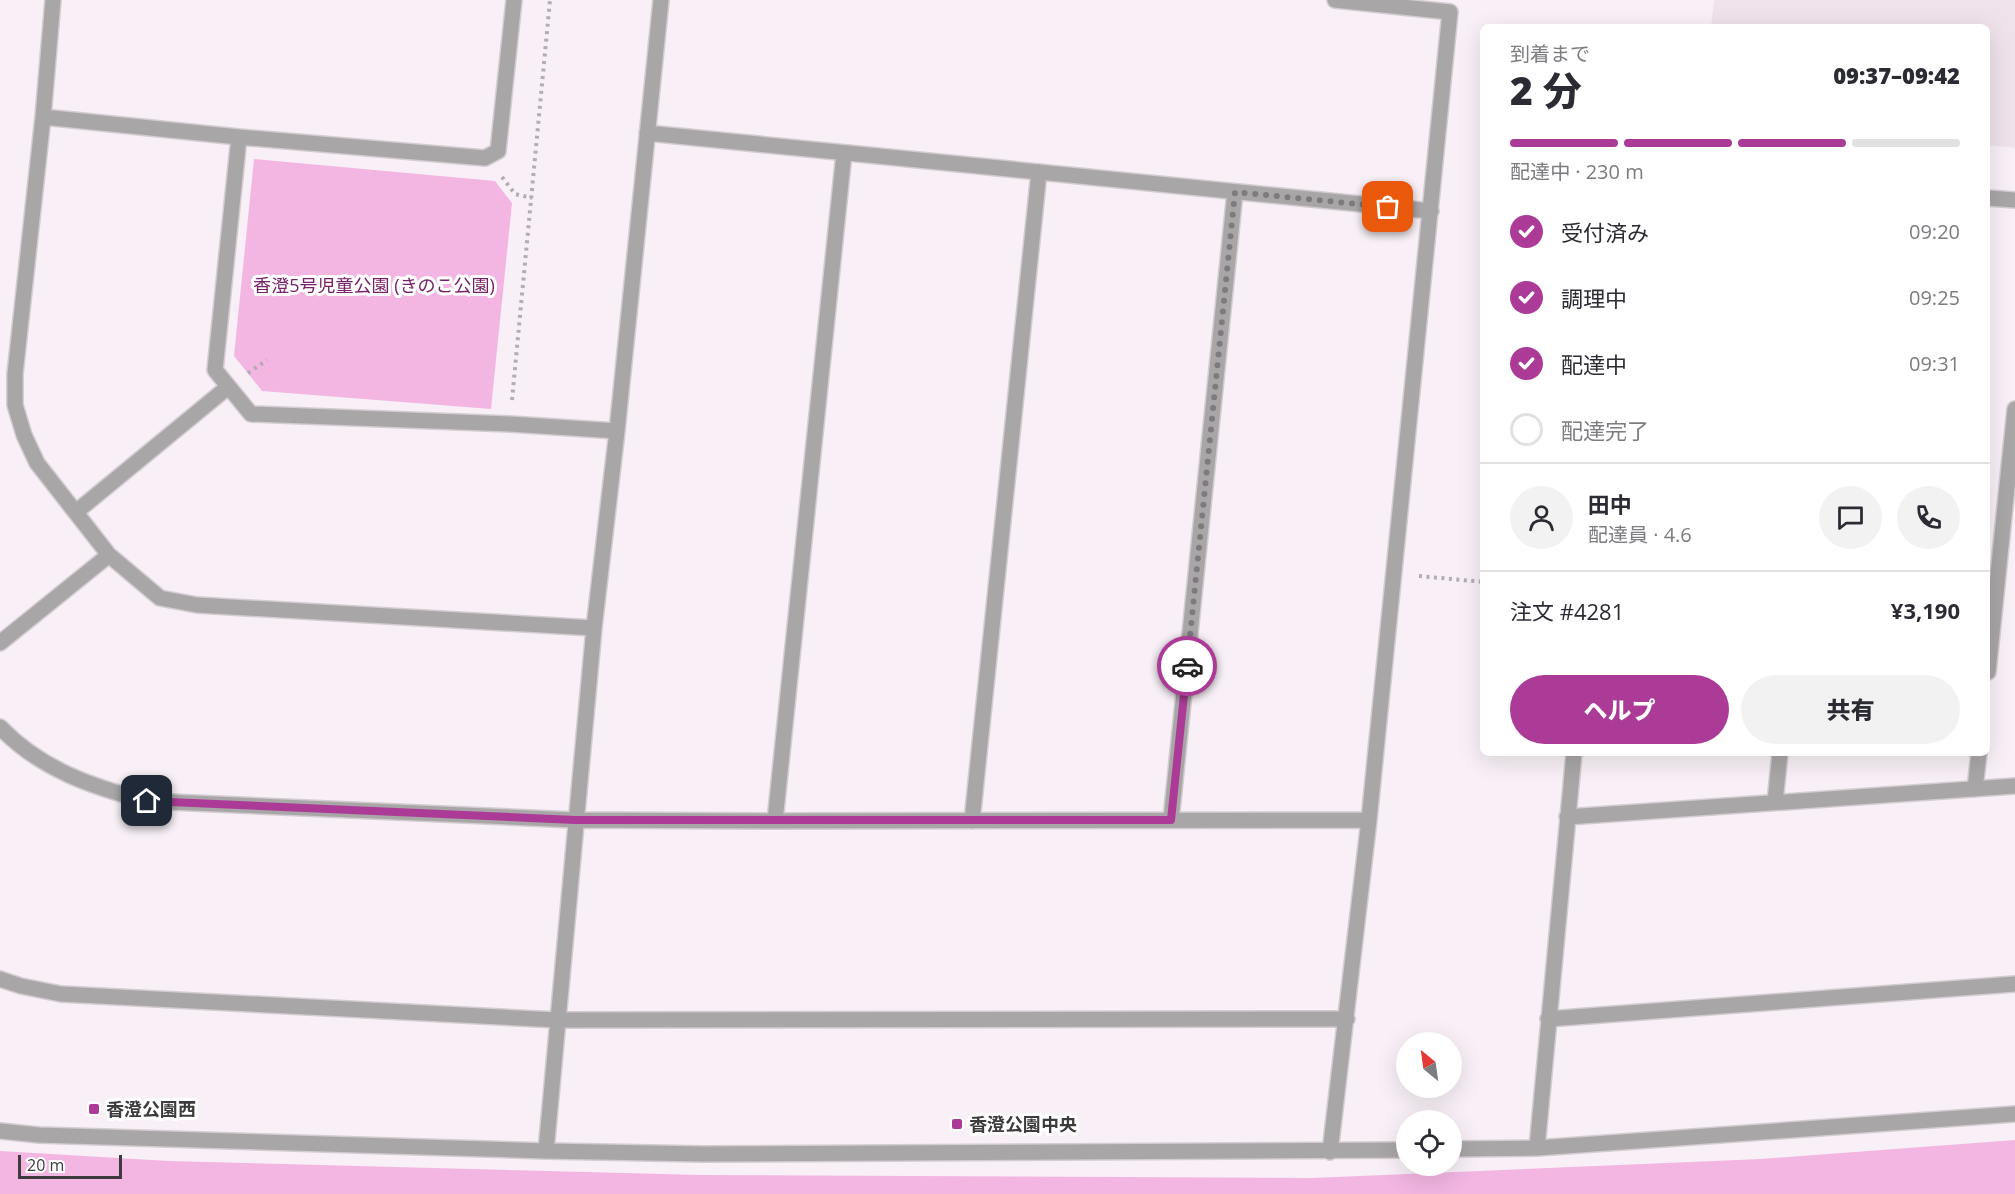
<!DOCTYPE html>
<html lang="ja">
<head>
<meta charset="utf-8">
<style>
	body { margin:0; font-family:"Open Sans","Noto Sans JP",sans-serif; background:#f2f2f3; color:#2b2b33; height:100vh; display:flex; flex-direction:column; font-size:22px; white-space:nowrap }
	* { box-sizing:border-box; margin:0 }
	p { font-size:20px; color:#7c7c81 }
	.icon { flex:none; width:33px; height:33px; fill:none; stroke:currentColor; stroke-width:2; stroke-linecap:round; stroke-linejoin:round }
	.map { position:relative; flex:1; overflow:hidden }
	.sheet { position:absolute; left:1480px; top:24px; width:510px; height:732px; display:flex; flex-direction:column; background:#fff; border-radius:9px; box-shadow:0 6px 24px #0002 }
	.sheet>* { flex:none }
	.needle { width:39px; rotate:331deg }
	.buttons { position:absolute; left:1396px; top:1032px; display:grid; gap:12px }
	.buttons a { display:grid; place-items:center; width:66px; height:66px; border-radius:50%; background:#fff; box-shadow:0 6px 24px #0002; font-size:30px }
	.scale { position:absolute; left:18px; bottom:15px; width:104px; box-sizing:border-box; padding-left:6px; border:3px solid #3d3b3d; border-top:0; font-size:16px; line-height:21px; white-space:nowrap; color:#3d3b3d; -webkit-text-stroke:4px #fff; paint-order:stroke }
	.pin { position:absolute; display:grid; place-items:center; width:51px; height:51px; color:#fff; margin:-26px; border-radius:12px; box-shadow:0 3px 9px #0006 }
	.courier { position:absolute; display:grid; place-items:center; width:60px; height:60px; margin:-30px; border:4px solid #ac3b97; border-radius:50%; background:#fff; color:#222; box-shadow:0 2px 8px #0007 }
	.head em { font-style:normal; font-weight:800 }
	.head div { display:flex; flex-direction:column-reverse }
	.head { display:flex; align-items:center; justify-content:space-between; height:102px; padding:0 30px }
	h1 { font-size:39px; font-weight:800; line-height:45px }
	.bar { display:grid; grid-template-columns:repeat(4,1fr); gap:9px 6px; align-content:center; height:72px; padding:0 30px }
	.bar i { height:8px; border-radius:4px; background:#e1e1e2 }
	.bar .selected { background:#ac3b97 }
	.bar p { grid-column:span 4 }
	.line { display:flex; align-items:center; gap:15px; padding:0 30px; border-top:2px solid #e1e1e2 }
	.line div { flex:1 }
	.round { display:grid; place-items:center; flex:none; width:63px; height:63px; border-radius:32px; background:#f2f2f3 }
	ol { padding:0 30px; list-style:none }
	li { display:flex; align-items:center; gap:18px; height:66px }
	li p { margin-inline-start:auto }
	li .icon { padding:6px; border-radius:50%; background:#ac3b97; color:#fff; stroke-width:4 }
	li:last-child { color:#7c7c81 }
	li i { width:33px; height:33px; border:3px solid #e1e1e2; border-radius:50% }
	.primary-button { display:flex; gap:12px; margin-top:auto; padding:12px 30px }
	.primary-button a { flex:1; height:69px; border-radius:36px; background:#ac3b97; color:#fff; font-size:24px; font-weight:800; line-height:69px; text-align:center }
	.primary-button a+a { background:#f2f2f3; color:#2b2b33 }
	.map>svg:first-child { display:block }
	.built { fill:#efe2eb }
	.green { fill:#f3b6e3 }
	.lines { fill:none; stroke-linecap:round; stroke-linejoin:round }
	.minor-casing { stroke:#d3ccd1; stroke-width:18 }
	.path { stroke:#b3adb2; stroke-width:4; stroke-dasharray:3 4.5; stroke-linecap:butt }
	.minor { stroke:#a9a6a8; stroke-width:15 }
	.done { stroke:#7e7a7e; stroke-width:6; stroke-dasharray:0 10.8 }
	.route { stroke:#ac3b97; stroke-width:8 }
	.poi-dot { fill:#ac3b97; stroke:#fff; stroke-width:2 }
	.labels { text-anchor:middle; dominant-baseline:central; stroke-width:6; stroke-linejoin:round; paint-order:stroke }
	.park-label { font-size:18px; fill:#762067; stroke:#fff }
	.poi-label { font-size:18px; font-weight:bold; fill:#3d3b3d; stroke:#fff; text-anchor:start }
</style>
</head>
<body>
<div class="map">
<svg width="2015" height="1194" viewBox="0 0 2015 1194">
	<rect width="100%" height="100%" fill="#f8f0f6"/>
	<path class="built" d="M1714 0H2015V148L1988 145V27H1711Z"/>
	<path class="green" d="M254 159 495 181 512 203 491 409 262 391 234 356Z
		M2015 1140V1194H0V1151L169 1161 701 1175 1312 1178 1761 1159Z"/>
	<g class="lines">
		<g class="minor-casing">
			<path id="minor" d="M53 0 43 117 15 374V405L24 435 37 463 109 555 160 598 197 605 594 628
				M43 117 239 137 485 158 498 151 514 0
				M647 133 1431 211
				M239 137 215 370 251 414 510 424 617 431
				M1988 198 2015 200
				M76 512 228 387
				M0 643 109 555
				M1988 672 2015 409
				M0 727C40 769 92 787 147 801L575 820 775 821 1369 820
				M1975 789 1979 753
				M1775 802 1780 753
				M1567 817 2015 786
				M1171 820 1235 192
				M775 821 844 153
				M972 821 1039 172
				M0 979 21 986 61 994 557 1020 1347 1019
				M1548 1019 2015 984
				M0 1131 39 1135 546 1151 703 1154 1407 1150
				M1537 1148 1574 753
				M1452 1149 1537 1148 2015 1114
				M546 1151 594 628 617 431 661 0
				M1330 1152 1369 820 1450 12 1335 0"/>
		</g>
		<path class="path" d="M502 177 515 194 532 198
			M248 373 267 360
			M512 400 550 0
			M1419 576 1484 582"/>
		<use href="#minor" class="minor"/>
	</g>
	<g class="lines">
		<path class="done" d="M1187 666 1235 192 1388 207"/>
		<path class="route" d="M147 801 575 820H1171L1187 666"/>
	</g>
	<g class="poi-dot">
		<rect x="88" y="1103" width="12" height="12" rx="3"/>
		<rect x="951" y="1118" width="12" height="12" rx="3"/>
	</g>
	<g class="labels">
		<g class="park-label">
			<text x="374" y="285">香澄5号児童公園 (きのこ公園)</text>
		</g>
		<g class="poi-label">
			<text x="106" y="1109">香澄公園西</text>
			<text x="969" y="1124">香澄公園中央</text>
		</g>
	</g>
</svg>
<div class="buttons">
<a><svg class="needle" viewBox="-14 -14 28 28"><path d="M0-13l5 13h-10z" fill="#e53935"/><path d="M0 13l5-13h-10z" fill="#7c7c81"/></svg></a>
<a><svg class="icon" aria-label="locate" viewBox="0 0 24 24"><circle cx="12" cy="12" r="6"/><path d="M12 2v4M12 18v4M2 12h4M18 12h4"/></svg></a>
</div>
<div class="scale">20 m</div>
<div class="pin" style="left:1388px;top:207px;background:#ea580c"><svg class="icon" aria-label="bag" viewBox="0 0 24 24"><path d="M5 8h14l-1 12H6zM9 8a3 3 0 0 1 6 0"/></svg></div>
<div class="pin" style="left:147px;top:801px;background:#1f2937"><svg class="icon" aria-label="home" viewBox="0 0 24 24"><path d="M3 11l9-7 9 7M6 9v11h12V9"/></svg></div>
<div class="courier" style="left:1187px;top:666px"><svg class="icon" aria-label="car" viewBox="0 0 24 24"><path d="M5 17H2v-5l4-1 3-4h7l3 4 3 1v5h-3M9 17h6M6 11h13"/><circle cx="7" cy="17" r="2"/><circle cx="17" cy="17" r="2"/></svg></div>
<section class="sheet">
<div class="head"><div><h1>2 分</h1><p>到着まで</p></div><em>09:37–09:42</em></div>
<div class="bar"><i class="selected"></i><i class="selected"></i><i class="selected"></i><i></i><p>配達中 · 230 m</p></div>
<ol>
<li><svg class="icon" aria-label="check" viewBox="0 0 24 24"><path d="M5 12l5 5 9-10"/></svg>受付済み<p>09:20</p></li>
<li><svg class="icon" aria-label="check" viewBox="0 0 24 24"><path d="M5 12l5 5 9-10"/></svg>調理中<p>09:25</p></li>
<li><svg class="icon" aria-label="check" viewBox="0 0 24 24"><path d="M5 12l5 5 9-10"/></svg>配達中<p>09:31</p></li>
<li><i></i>配達完了</li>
</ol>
<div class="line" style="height:108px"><a class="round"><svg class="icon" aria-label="person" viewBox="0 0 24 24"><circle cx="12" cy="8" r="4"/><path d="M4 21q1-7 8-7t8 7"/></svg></a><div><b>田中</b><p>配達員 · 4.6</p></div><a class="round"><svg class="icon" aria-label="chat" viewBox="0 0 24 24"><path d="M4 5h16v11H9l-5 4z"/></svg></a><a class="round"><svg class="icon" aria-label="phone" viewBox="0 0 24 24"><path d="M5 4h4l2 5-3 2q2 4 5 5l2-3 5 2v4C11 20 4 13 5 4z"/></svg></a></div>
<div class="line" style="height:78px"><div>注文 #4281</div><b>¥3,190</b></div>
<div class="primary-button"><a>ヘルプ</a><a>共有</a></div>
</section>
</div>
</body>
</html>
